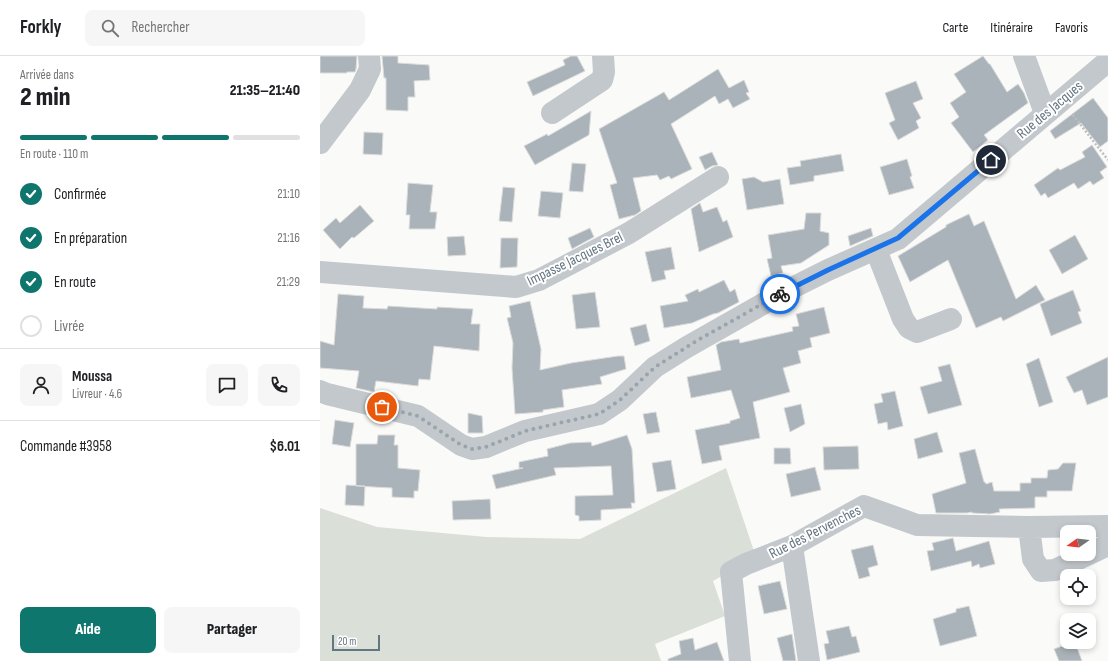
<!DOCTYPE html>
<html lang="fr">
<head>
<meta charset="utf-8">
<style>
	body { margin:0; font-family:"Sofia Sans Condensed",sans-serif; background:#f6f6f6; color:#202124; height:100vh; display:flex; flex-direction:column; font-size:15px; white-space:nowrap }
	* { box-sizing:border-box; margin:0 }
	p { font-size:13px; color:#757577 }
	.icon { flex:none; width:22px; height:22px; fill:none; stroke:currentColor; stroke-width:2; stroke-linecap:round; stroke-linejoin:round }
	.map { position:relative; flex:1; overflow:hidden }
	.details { display:flex; flex-direction:column; background:#fff; width:320px }
	.details>* { flex:none }
	.needle { width:26px; rotate:256deg }
	.buttons { position:absolute; left:740px; top:469px; display:grid; gap:8px }
	.buttons a { display:grid; place-items:center; width:36px; height:36px; border-radius:8px; background:#fff; box-shadow:0 2px 6px #0003; font-size:20px }
	.scale { position:absolute; left:12px; bottom:10px; width:48px; box-sizing:border-box; padding-left:4px; border:2px solid #657683; border-top:0; font-size:11px; line-height:14px; white-space:nowrap; color:#657683; -webkit-text-stroke:3px #fff; paint-order:stroke }
	.pin { position:absolute; display:grid; place-items:center; width:34px; height:34px; color:#fff; margin:-17px; border:2px solid #fff; border-radius:50%; box-shadow:0 1px 4px #0007 }
	.courier { position:absolute; display:grid; place-items:center; width:40px; height:40px; margin:-20px; border:3px solid #1a73e8; border-radius:50%; background:#fff; color:#222; box-shadow:0 1px 5px #0007 }
	.overview em { font-style:normal; font-weight:800 }
	.overview div { display:flex; flex-direction:column-reverse }
	.overview { display:flex; align-items:center; justify-content:space-between; height:68px; padding:0 20px }
	h1 { font-size:26px; font-weight:800; line-height:30px }
	.bar { display:grid; grid-template-columns:repeat(4,1fr); gap:6px 4px; align-content:center; height:48px; padding:0 20px }
	.bar i { height:5px; border-radius:3px; background:#e0e0e0 }
	.bar .selected { background:#0f766e }
	.bar p { grid-column:span 4 }
	.line { display:flex; align-items:center; gap:10px; padding:0 20px; border-top:1px solid #e0e0e0 }
	.line div { flex:1 }
	.round { display:grid; place-items:center; flex:none; width:42px; height:42px; border-radius:8px; background:#f6f6f6 }
	ol { padding:0 20px; list-style:none }
	li { display:flex; align-items:center; gap:12px; height:44px }
	li p { margin-inline-start:auto }
	li .icon { padding:4px; border-radius:50%; background:#0f766e; color:#fff; stroke-width:4 }
	li:last-child { color:#757577 }
	li i { width:22px; height:22px; border:2px solid #e0e0e0; border-radius:50% }
	.action { display:flex; gap:8px; margin-top:auto; padding:8px 20px }
	.action a { flex:1; height:46px; border-radius:8px; background:#0f766e; color:#fff; font-size:16px; font-weight:800; line-height:46px; text-align:center }
	.action a+a { background:#f6f6f6; color:#202124 }
	header { display:flex; align-items:center; gap:24px; box-sizing:border-box; height:56px; padding:0 20px; background:#fff; border-bottom:1px solid #e0e0e0 }
	header strong { font-size:19px }
	nav { display:flex; gap:22px; margin-inline-start:auto; font-size:14px }
	.search { width:280px; height:36px; background:#f6f6f6; display:flex; align-items:center; gap:10px; box-sizing:border-box; padding:0 14px; border-radius:8px; color:#757577; font-size:15px }
	main { display:flex; flex:1; min-height:0 }
	.map>svg:first-child { display:block }
	.green { fill:#dadfd7 }
	.building { fill:#aab3b9; stroke:#dcdcda }
	.lines { fill:none; stroke-linecap:round; stroke-linejoin:round }
	.path { stroke:#bbbfc2; stroke-width:2.5; stroke-dasharray:2 2; stroke-linecap:butt }
	.minor { stroke:#c3c8cc; stroke-width:22 }
	.done { stroke:#99a4ac; stroke-width:4; stroke-dasharray:0 7.2 }
	.route { stroke:#1a73e8; stroke-width:5 }
	.labels { text-anchor:middle; dominant-baseline:central; stroke-width:4; stroke-linejoin:round; paint-order:stroke }
	.street-label { font-size:15px; fill:#657683; stroke:#fff }
</style>
</head>
<body>
<header>
<strong>Forkly</strong>
<div class="search"><svg class="icon" aria-label="search" viewBox="0 0 24 24"><circle cx="10" cy="10" r="6"/><path d="M15 15l6 6"/></svg>Rechercher</div>
<nav><a>Carte</a><a>Itinéraire</a><a>Favoris</a></nav>
</header>
<main>
<section class="details">
<div class="overview"><div><h1>2 min</h1><p>Arrivée dans</p></div><em>21:35–21:40</em></div>
<div class="bar"><i class="selected"></i><i class="selected"></i><i class="selected"></i><i></i><p>En route · 110 m</p></div>
<ol>
<li><svg class="icon" aria-label="check" viewBox="0 0 24 24"><path d="M5 12l5 5 9-10"/></svg>Confirmée<p>21:10</p></li>
<li><svg class="icon" aria-label="check" viewBox="0 0 24 24"><path d="M5 12l5 5 9-10"/></svg>En préparation<p>21:16</p></li>
<li><svg class="icon" aria-label="check" viewBox="0 0 24 24"><path d="M5 12l5 5 9-10"/></svg>En route<p>21:29</p></li>
<li><i></i>Livrée</li>
</ol>
<div class="line" style="height:72px"><a class="round"><svg class="icon" aria-label="person" viewBox="0 0 24 24"><circle cx="12" cy="8" r="4"/><path d="M4 21q1-7 8-7t8 7"/></svg></a><div><b>Moussa</b><p>Livreur · 4.6</p></div><a class="round"><svg class="icon" aria-label="chat" viewBox="0 0 24 24"><path d="M4 5h16v11H9l-5 4z"/></svg></a><a class="round"><svg class="icon" aria-label="phone" viewBox="0 0 24 24"><path d="M5 4h4l2 5-3 2q2 4 5 5l2-3 5 2v4C11 20 4 13 5 4z"/></svg></a></div>
<div class="line" style="height:52px"><div>Commande #3958</div><b>$6.01</b></div>
<div class="action"><a>Aide</a><a>Partager</a></div>
</section>
<div class="map">
<svg width="788" height="605" viewBox="0 0 788 605">
	<rect width="100%" height="100%" fill="#fafaf8"/>
	<path class="green" d="M406 412 436 501 393 525 405 560 335 588 341 605H0V452L57 471 166 481 260 483Z"/>
	<path class="building" d="M0 0H37L36 13 35 16H27V17H0Z
		M62 0H78V7L109 9 110 24 94 25 95 41H88V55L66 54V22H64Z
		M251 0H257L265 15 213 40 207 26 245 9 243 4Z
		M663 0 669 8H670L687 36 698 28 704 37 708 47 664 79 668 84 653 96 631 67 639 61 630 47 646 36 634 18Z
		M398 13 409 32 424 24 429 36 426 37 430 43 413 52 408 43 399 48 395 40 351 68 372 113 351 123 349 120 340 124 337 119 313 122 321 155 315 159 299 163 290 129 297 127 279 73 344 36 349 44Z
		M596 25 603 43 593 47 601 62 596 65 599 72 578 84 569 67 575 64 565 37Z
		M773 42 788 62V85L780 91 761 67 735 83 730 75Z
		M271 55 269 79 215 109 204 90 227 78 228 80Z
		M44 76 63 77 62 99 43 98Z
		M772 89 787 111 780 116 784 122 773 129 770 125 758 133 754 127 728 142 725 137 721 140 714 129 738 112 740 114 765 101 762 96Z
		M392 96 398 109 392 110 385 114 379 101Z
		M521 98 524 115 494 120V125L470 129 467 112 481 110 480 105Z
		M587 103 592 120 590 121 594 132 569 139 560 111Z
		M252 107 266 108 263 136 249 135Z
		M434 121 443 126 460 123 464 148 427 154 422 123Z
		M88 127 113 129 110 156H117L115 173H89L90 159H86Z
		M183 131 195 132 192 166 179 165Z
		M221 135 243 137 240 162 218 160Z
		M380 147 383 156 397 151 403 166 407 164 413 181 379 196 371 153Z
		M40 149 54 165 34 182 32 181 20 193 3 174 16 162 20 167Z
		M486 157H501L500 175 509 177V189L481 207 461 210 463 217 451 220 447 203 452 202 448 179 484 173Z
		M649 158 654 170 664 165 696 243 716 229 725 244 683 265 681 261 656 272 628 204 590 226 578 200 626 171V169Z
		M270 172 274 181 252 193 248 182Z
		M551 172 553 180 530 190 528 180Z
		M755 179 768 203 742 218 729 194Z
		M144 180 146 199 128 200 127 181Z
		M181 182H198L197 211 180 212Z
		M351 191 355 213 344 215 346 223 332 226 325 196Z
		M404 224 410 236 415 233 419 246 398 257 393 258 372 267 344 272 340 250 368 245 365 239 378 233 379 236Z
		M753 234 761 255 758 256 762 267 731 280 720 248Z
		M275 236 280 271 256 273 252 239Z
		M18 238 44 240 43 252 67 253 68 250 117 253V251L153 253 151 268H160L159 295 114 290 110 324 99 323 98 330 56 325 54 336 36 332 39 315 0 312V285L14 289Z
		M210 245 221 293 220 314 251 307 298 300H304L306 313 280 321 282 328 242 334 244 351 223 354V356L195 358 192 312 193 287 187 262 191 261 189 250Z
		M504 251 510 277 490 282 492 291 478 295 481 307 463 312 470 336 433 346 440 382 399 390 402 404 382 408 375 374 410 367V365L420 362 411 334 371 342 367 321 401 314 396 289 401 286 419 283 420 287 473 275 472 271 479 270 476 258Z
		M326 268 330 285 315 290 310 272Z
		M788 301V341L767 349 762 334 754 337 746 321Z
		M719 302 733 346 719 351 706 308Z
		M630 308 642 349 608 358 600 331 622 325 618 311Z
		M575 335 583 370 568 374 567 366 558 368 554 348 563 346 561 338Z
		M481 348 485 368 470 376 464 352Z
		M336 356 340 376 327 378 323 358Z
		M148 357 162 360 163 377H148Z
		M15 364 34 367 30 391 12 388Z
		M617 376 623 396 598 403 594 383Z
		M58 379H75L74 389H78V412L100 414 98 435H94V442L72 441V432L36 430V388H57Z
		M307 379 312 393 315 447H311L312 452 281 454V464L259 465V460L255 459V440L293 439 291 410 234 412 236 419 176 433 172 419 203 412H199V406L228 400 227 393 250 387 271 386 272 390Z
		M538 390 539 413 504 414 503 391Z
		M454 392H470L471 408H454Z
		M655 393 664 426H665L666 428 672 426 674 435H700V427H711V422H727L728 414 738 413 743 407H756L752 435H727V441H715V452L679 453 680 456 670 458 652 457V456L647 457H616L612 438 646 427 639 397Z
		M351 404 356 433 337 436 332 407Z
		M495 411 501 434 471 441 466 418Z
		M26 429 45 430 44 450 25 449Z
		M170 443 171 463 133 464 132 445Z
		M633 482 636 495 669 485 675 508 660 512 659 508 652 511 651 505 611 515 607 495 614 494 612 487Z
		M553 489 558 509 548 512 550 520 539 523 531 494Z
		M460 525 467 553 444 558 438 530Z
		M649 550 657 580 620 590 613 563 636 556V553Z
		M529 570 532 581 536 580 540 596 507 604 504 588 509 587 506 575Z
		M472 578 476 605H463L457 582Z
		M373 582 375 594 397 586 404 605H348V603L361 598 359 585Z
		M753 586H755L762 605H739L734 593Z"/>
	<g class="lines">
		<path class="path" d="M753 59 788 104"/>
		<path class="minor" d="M704 0 725 57
			M232 57 282 24 284 16 283 0
			M0 87 40 34 50 13 49 0
			M557 193 560 204 583 263 589 272 597 276 631 263
			M0 216 196 231 219 224 309 177 398 121
			M0 335 7 338 98 360 141 389 152 393 166 391 205 375 279 358 300 344 335 311 367 291 464 236 508 214 578 183 788 5
			M709 471 713 503 721 515 735 514 788 489
			M472 490 489 605
			M420 605 411 516 426 508 472 490 544 450 597 469 709 471 788 470"/>
	</g>
	<g class="lines">
		<path class="done" d="M62 351 98 360 141 389 152 393 166 391 205 375 279 358 300 344 335 311 378 284 460 238"/>
		<path class="route" d="M460 238 508 214 578 182 671 104"/>
	</g>
	<g class="labels">
		<g class="street-label">
			<text transform="translate(730 54) rotate(-40)">Rue des Jacques</text>
			<text transform="translate(255 203) rotate(-26)">Impasse Jacques Brel</text>
			<text transform="translate(495 476) rotate(-27)">Rue des Pervenches</text>
		</g>
	</g>
</svg>
<div class="buttons">
<a><svg class="needle" viewBox="-14 -14 28 28"><path d="M0-13l5 13h-10z" fill="#e53935"/><path d="M0 13l5-13h-10z" fill="#757577"/></svg></a>
<a><svg class="icon" aria-label="locate" viewBox="0 0 24 24"><circle cx="12" cy="12" r="6"/><path d="M12 2v4M12 18v4M2 12h4M18 12h4"/></svg></a>
<a><svg class="icon" aria-label="layers" viewBox="0 0 24 24"><path d="M12 4l9 5-9 5-9-5zM3 14l9 5 9-5"/></svg></a>
</div>
<div class="scale">20 m</div>
<div class="pin" style="left:62px;top:351px;background:#ea580c"><svg class="icon" aria-label="bag" viewBox="0 0 24 24"><path d="M5 8h14l-1 12H6zM9 8a3 3 0 0 1 6 0"/></svg></div>
<div class="pin" style="left:671px;top:104px;background:#1f2937"><svg class="icon" aria-label="home" viewBox="0 0 24 24"><path d="M3 11l9-7 9 7M6 9v11h12V9"/></svg></div>
<div class="courier" style="left:460px;top:238px"><svg class="icon" aria-label="bike" viewBox="0 0 24 24"><circle cx="6" cy="16" r="4"/><circle cx="18" cy="16" r="4"/><path d="M6 16l4-8h5l3 8M10 8l3 8H6M13 5h3"/></svg></div>
</div>
</main>
</body>
</html>
